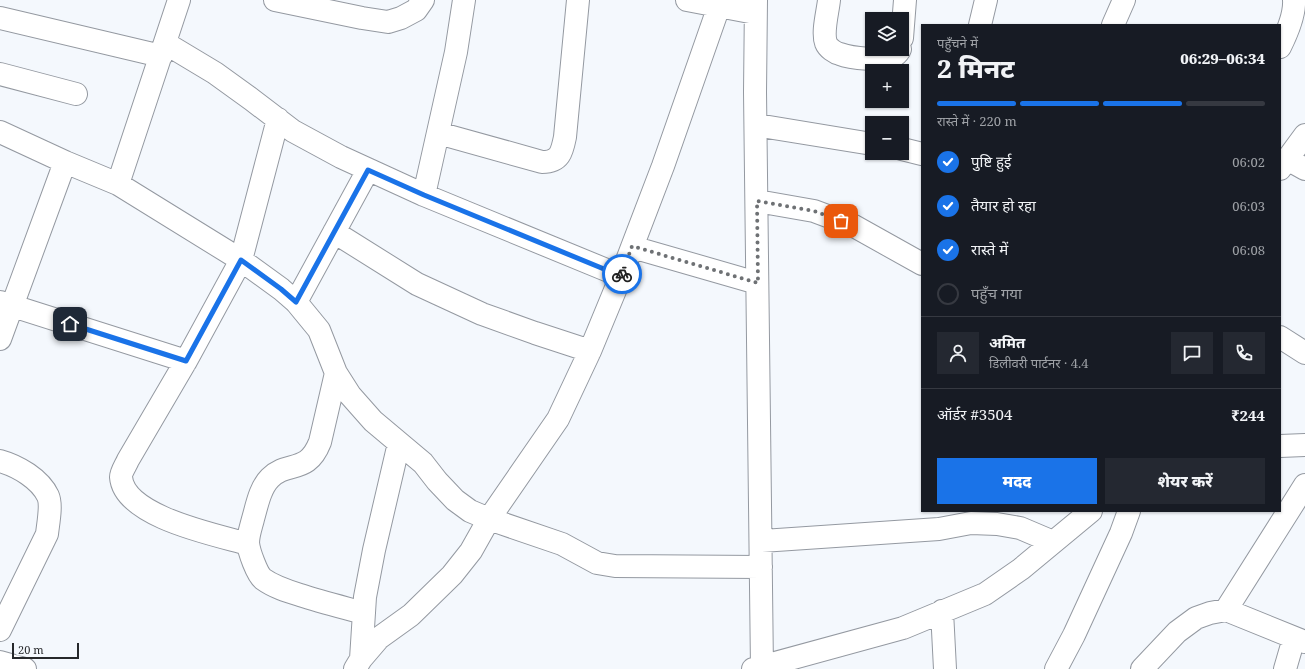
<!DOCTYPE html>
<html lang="hi">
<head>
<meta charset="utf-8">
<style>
	body { margin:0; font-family:"Noto Serif","Noto Sans Devanagari",serif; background:#242831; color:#f1f3f6; height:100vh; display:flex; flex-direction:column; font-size:15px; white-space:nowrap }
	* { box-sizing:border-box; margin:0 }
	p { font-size:13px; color:#9ea1a6 }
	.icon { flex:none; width:22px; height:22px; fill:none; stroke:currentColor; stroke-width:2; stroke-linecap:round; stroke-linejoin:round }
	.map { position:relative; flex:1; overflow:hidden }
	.drawer { position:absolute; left:921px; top:24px; width:360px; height:488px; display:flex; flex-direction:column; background:#171b24; border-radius:0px; box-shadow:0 1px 3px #0004 }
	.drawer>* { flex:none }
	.fabs { position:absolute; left:865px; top:12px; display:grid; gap:8px }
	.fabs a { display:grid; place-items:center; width:44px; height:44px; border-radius:0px; background:#171b24; box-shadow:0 1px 3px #0004; font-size:20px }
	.scale { position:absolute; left:12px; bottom:10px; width:67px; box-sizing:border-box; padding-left:4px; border:2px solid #26282b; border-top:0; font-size:11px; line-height:14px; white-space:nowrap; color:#26282b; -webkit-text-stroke:3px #f4f8fd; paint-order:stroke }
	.pin { position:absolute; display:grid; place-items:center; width:34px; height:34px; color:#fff; margin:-17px; border-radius:8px; box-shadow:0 2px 6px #0006 }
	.courier { position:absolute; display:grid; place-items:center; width:40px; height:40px; margin:-20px; border:3px solid #1a73e8; border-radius:50%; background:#fff; color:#222; box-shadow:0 1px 5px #0007 }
	.head em { font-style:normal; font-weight:800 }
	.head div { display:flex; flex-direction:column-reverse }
	.head { display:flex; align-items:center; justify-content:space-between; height:68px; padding:0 16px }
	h1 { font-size:26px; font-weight:800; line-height:30px }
	.bar { display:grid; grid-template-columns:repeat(4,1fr); gap:6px 4px; align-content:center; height:48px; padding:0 16px }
	.bar i { height:5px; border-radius:3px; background:#363941 }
	.bar .current { background:#1a73e8 }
	.bar p { grid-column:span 4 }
	.line { display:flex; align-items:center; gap:10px; padding:0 16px; border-top:1px solid #363941 }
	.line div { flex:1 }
	.round { display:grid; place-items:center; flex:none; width:42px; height:42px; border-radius:0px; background:#242831 }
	ol { padding:0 16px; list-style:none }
	li { display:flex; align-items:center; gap:12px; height:44px }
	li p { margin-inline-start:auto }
	li .icon { padding:4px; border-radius:50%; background:#1a73e8; color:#fff; stroke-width:4 }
	li:last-child { color:#9ea1a6 }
	li i { width:22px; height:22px; border:2px solid #363941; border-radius:50% }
	.action { display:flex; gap:8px; margin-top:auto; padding:8px 16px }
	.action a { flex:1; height:46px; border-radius:0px; background:#1a73e8; color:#fff; font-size:16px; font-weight:800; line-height:46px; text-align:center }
	.action a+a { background:#242831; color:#f1f3f6 }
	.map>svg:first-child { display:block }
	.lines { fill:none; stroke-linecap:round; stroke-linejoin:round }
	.minor-casing { stroke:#9499a1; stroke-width:24 }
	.minor { stroke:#fff; stroke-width:22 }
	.done { stroke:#6e7174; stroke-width:4; stroke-dasharray:0 7.2 }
	.route { stroke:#1a73e8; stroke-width:5 }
</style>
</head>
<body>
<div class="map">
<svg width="1305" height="669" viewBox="0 0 1305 669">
	<rect width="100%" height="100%" fill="#f4f8fd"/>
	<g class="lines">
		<g class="minor-casing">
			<path id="minor" d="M275 0 362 18 388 22 401 18 416 10 423 0
				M687 0 755 13
				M756 0 755 92 762 669
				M829 0C828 11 822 32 826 43 828 48 835 53 840 54 850 58 885 62 894 56 897 54 899 52 900 49
				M0 18 161 56
				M980 25 986 0
				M1113 25 1124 0
				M902 38 905 0
				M165 43 215 73 251 99 293 131 341 157 424 195 621 276
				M1280 47C1287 33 1295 15 1294 0
				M0 74 76 94
				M756 125 872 144
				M0 132 65 162
				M438 133 542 162C560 162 562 152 565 137L578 0
				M902 149 922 154
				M1287 159 1305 169
				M1280 169 1305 135
				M118 184 179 0
				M424 195 456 52 464 0
				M757 201 814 211 854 226 922 264
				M334 232 417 284 482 314 535 333 590 351
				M632 247 757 283
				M0 302 186 361
				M296 302 368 170
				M1280 337 1305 353
				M0 339 65 162 118 184 241 260 281 289 296 302 319 330 336 373 350 395 373 421 423 463 437 481 455 500 470 511 489 519 562 544 597 563 615 566 761 567
				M336 373 320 442C307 475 288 460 270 478 260 488 257 505 253 519 251 527 248 535 248 543 249 552 257 574 263 579 274 587 287 591 300 595 321 602 342 607 364 613
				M1280 446 1305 445
				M0 461C18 466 40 479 48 496 52 505 48 524 47 534L0 630
				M761 541 939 529 971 523 997 524 1020 528 1053 542
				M248 544C217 535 124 517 121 477 121 472 126 465 128 460L186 361 241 260 278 119
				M1226 610 1305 485
				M942 611 945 669
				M361 659 365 597 374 550 399 443
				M0 662 25 669
				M355 669 361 659 379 638 411 615 452 575 471 551 489 519 558 419 590 351 621 276 663 166 719 6
				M753 669 903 628 985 594 1021 569 1091 511
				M1056 669 1074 635 1121 533 1129 511
				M1142 669 1177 632 1196 618 1210 613 1226 610 1305 642
				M1285 669 1294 638"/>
		</g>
		<use href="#minor" class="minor"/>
	</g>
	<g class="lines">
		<path class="done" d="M622 274 632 246 758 283 757 201 814 211 841 221"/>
		<path class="route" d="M70 324 186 361 241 260 281 289 296 302 368 170 424 195 621 276 622 274"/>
	</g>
</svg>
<div class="fabs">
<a><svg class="icon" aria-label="layers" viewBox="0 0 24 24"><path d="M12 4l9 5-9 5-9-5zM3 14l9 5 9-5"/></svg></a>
<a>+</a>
<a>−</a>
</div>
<div class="scale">20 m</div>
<div class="pin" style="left:841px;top:221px;background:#ea580c"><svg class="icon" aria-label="bag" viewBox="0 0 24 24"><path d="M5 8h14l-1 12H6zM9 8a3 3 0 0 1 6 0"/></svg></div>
<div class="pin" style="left:70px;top:324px;background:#1f2937"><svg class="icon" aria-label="home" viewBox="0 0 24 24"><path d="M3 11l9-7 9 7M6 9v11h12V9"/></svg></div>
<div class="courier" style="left:622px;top:274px"><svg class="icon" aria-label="bike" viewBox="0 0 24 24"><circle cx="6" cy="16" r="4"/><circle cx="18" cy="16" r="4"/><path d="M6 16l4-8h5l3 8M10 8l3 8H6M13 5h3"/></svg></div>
<section class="drawer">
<div class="head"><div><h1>2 मिनट</h1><p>पहुँचने में</p></div><em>06:29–06:34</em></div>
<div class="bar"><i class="current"></i><i class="current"></i><i class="current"></i><i></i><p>रास्ते में · 220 m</p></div>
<ol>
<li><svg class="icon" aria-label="check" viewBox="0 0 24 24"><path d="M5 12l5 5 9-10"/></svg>पुष्टि हुई<p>06:02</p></li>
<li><svg class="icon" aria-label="check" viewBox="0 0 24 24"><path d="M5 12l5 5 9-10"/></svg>तैयार हो रहा<p>06:03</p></li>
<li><svg class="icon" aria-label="check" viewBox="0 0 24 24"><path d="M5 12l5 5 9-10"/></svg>रास्ते में<p>06:08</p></li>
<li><i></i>पहुँच गया</li>
</ol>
<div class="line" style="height:72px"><a class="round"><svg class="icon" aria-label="person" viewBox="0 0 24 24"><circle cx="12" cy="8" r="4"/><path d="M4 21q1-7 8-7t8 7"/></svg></a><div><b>अमित</b><p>डिलीवरी पार्टनर · 4.4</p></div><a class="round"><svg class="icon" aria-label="chat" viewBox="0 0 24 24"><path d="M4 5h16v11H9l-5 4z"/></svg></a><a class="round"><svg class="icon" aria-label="phone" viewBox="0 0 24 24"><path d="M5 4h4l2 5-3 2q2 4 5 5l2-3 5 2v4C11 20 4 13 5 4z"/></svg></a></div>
<div class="line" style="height:52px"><div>ऑर्डर #3504</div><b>₹244</b></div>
<div class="action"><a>मदद</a><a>शेयर करें</a></div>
</section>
</div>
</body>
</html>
